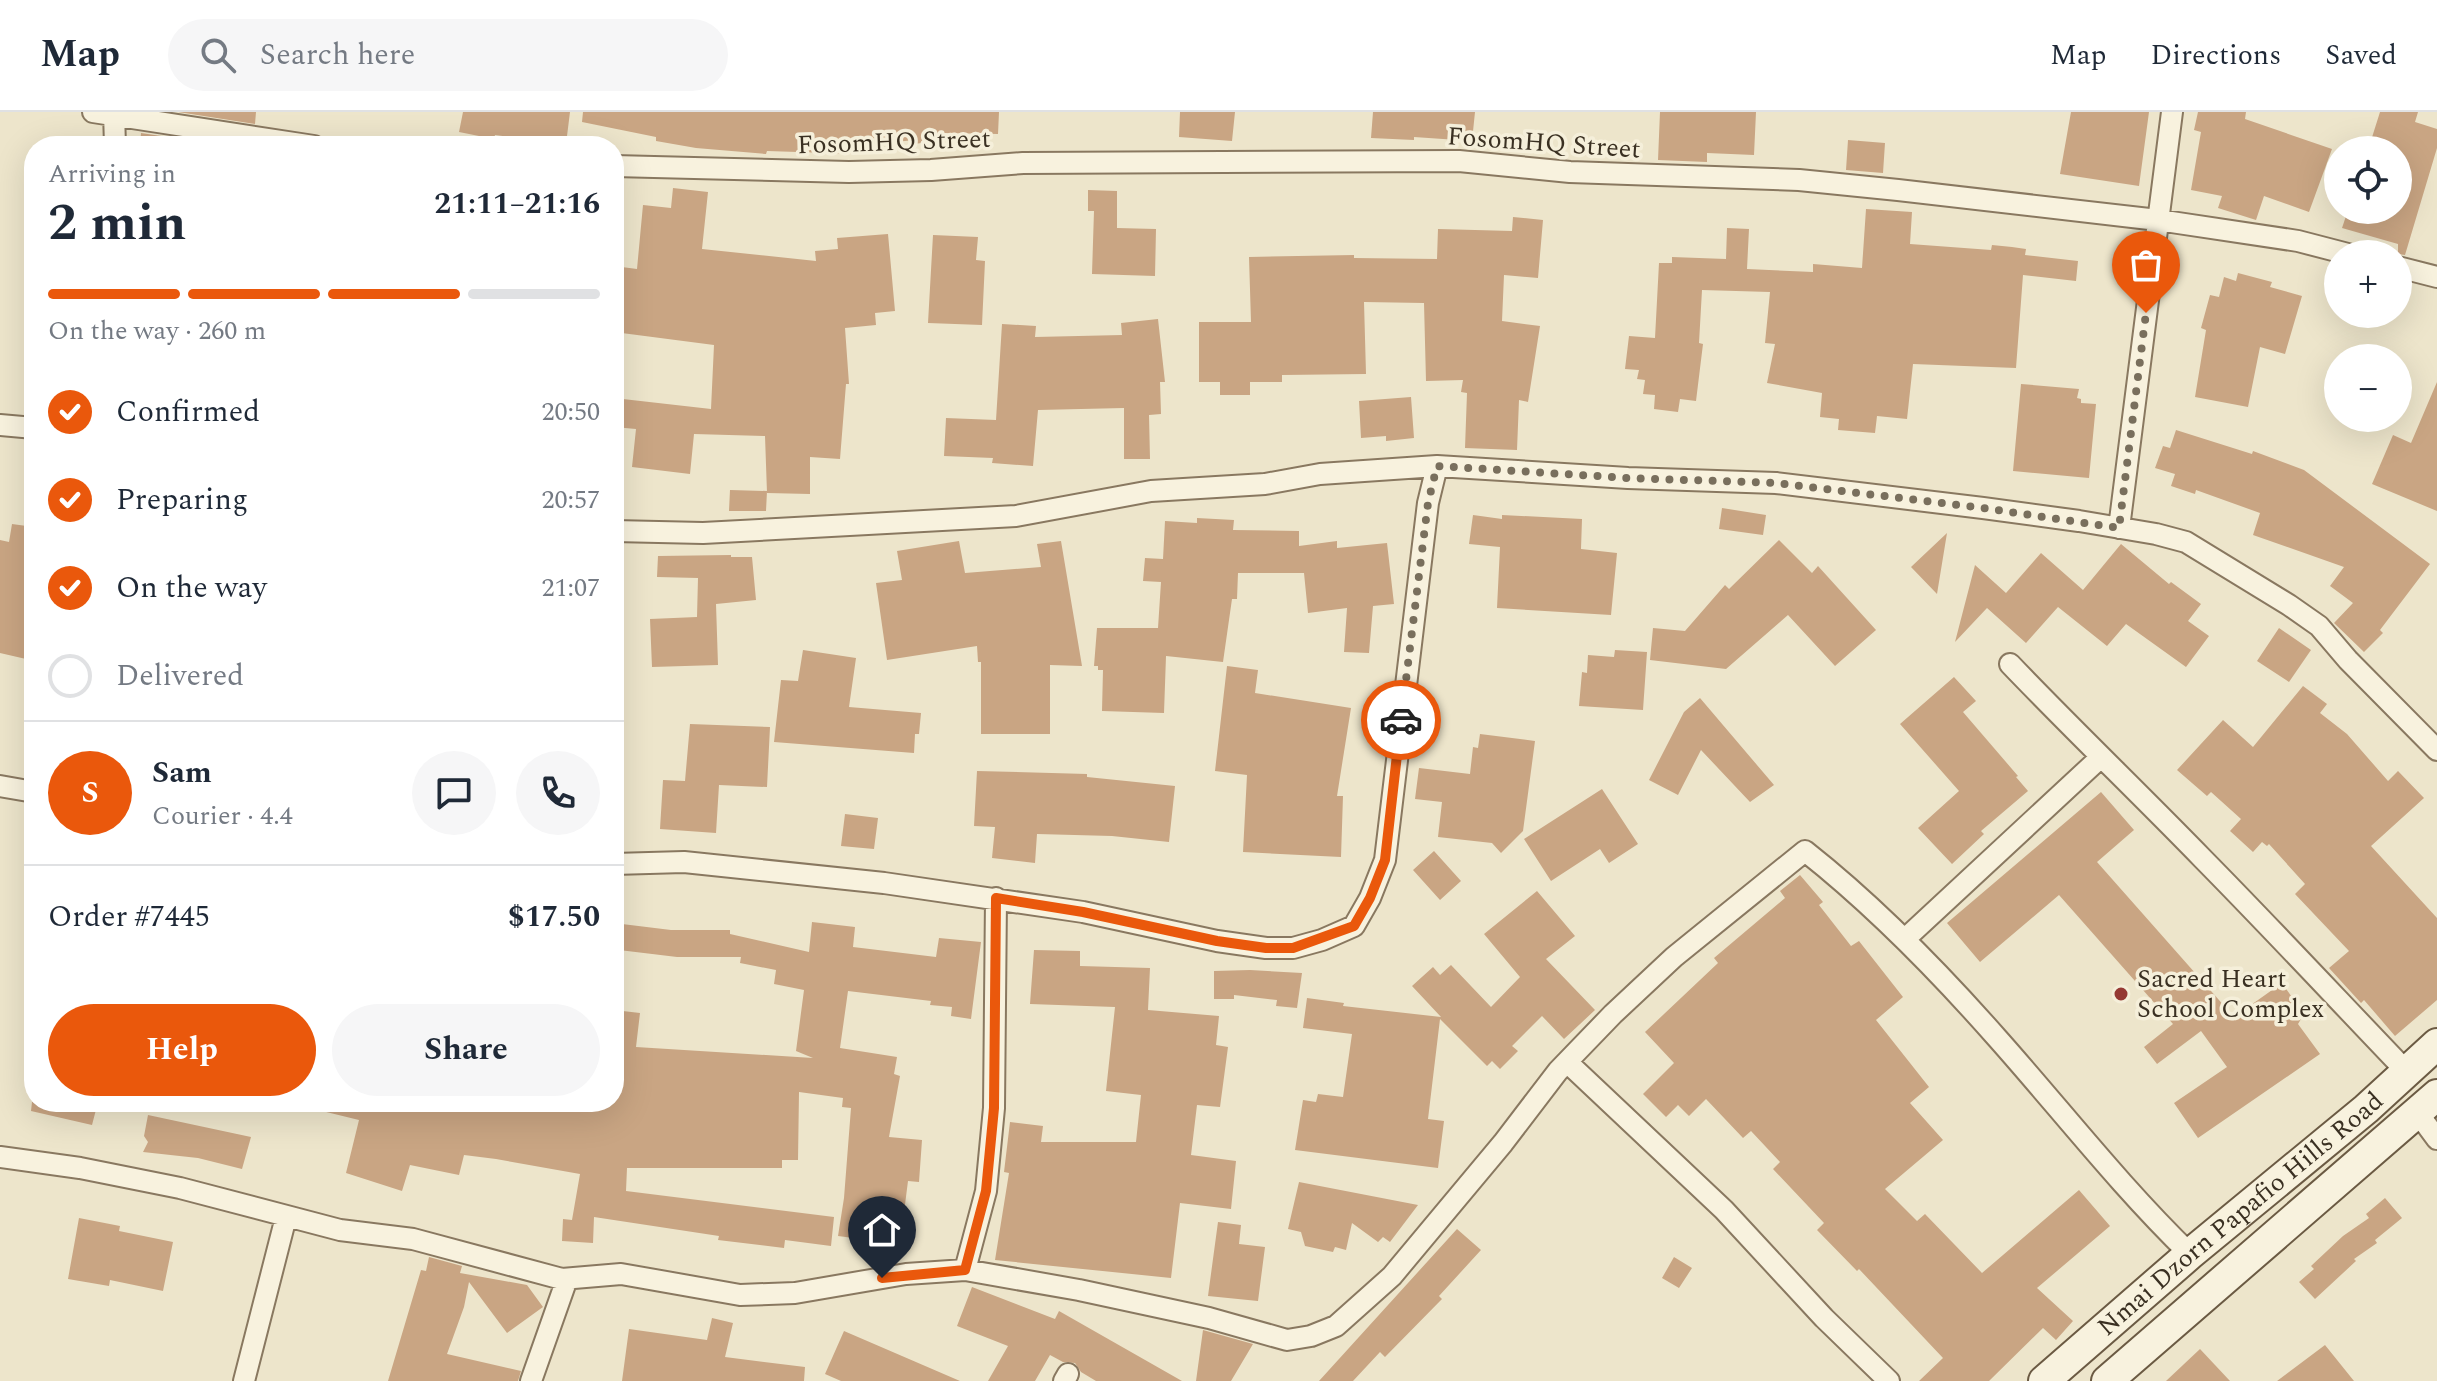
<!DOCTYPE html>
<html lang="en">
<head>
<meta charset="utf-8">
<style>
	body { margin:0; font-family:Spectral,serif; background:#f6f6f7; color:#1f2937; height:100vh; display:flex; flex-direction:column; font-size:30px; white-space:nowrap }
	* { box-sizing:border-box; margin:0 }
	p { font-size:26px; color:#747a83 }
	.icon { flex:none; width:44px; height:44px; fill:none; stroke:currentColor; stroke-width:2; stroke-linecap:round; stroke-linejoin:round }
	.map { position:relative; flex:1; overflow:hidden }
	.panel { position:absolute; left:24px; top:24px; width:600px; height:976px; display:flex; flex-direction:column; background:#fff; border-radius:32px; box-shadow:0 8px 32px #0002 }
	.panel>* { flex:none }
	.buttons { position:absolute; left:2324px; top:24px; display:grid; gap:16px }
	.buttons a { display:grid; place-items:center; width:88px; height:88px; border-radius:50%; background:#fff; box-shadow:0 8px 32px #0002; font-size:40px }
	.pin { position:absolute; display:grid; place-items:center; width:68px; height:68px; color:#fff; margin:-82px -34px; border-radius:50% 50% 50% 0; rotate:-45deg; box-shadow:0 0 8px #0007 }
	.pin .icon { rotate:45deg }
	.courier { position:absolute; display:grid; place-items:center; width:80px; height:80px; margin:-40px; border:6px solid #ea580c; border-radius:50%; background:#fff; color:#222; box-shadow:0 2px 10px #0007 }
	.overview em { font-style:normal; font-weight:700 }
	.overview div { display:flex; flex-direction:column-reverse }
	.overview { display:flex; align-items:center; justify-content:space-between; height:136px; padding:0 24px }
	h1 { font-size:52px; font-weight:700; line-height:60px }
	.bar { display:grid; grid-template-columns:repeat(4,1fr); gap:12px 8px; align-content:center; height:96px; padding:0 24px }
	.bar i { height:10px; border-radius:6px; background:#e0e1e3 }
	.bar .selected { background:#ea580c }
	.bar p { grid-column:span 4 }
	.line { display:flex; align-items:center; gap:20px; padding:0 24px; border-top:2px solid #e0e1e3 }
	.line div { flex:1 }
	.round { display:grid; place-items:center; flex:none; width:84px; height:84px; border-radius:42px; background:#f6f6f7 }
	ol { padding:0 24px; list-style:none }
	li { display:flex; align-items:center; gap:24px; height:88px }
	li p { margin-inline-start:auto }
	li .icon { padding:8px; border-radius:50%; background:#ea580c; color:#fff; stroke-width:4 }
	li:last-child { color:#747a83 }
	li i { width:44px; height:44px; border:4px solid #e0e1e3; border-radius:50% }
	.primary-button { display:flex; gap:16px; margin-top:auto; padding:16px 24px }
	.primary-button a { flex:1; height:92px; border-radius:48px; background:#ea580c; color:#fff; font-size:32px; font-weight:700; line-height:92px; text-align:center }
	.primary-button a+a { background:#f6f6f7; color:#1f2937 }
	header { display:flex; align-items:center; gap:48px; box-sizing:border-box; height:112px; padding:0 40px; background:#fff; border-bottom:2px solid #e0e1e3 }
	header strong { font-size:38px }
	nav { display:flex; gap:44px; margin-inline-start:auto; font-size:28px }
	.search { width:560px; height:72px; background:#f6f6f7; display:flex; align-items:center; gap:20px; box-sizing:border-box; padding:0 28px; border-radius:44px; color:#747a83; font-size:30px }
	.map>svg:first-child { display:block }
	.building { fill:#c9a583 }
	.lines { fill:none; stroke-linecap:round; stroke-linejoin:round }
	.street-casing { stroke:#897860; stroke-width:24 }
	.secondary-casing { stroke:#6b5a43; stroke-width:34 }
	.street { stroke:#f8f2de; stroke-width:20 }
	.secondary { stroke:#f8f2de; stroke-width:30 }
	.done { stroke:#796f5d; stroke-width:8; stroke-dasharray:0 14.4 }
	.route { stroke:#ea580c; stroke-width:10 }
	.poi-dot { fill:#953933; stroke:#f5efda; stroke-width:3 }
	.labels { text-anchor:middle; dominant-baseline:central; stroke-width:7; stroke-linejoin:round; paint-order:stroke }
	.street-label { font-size:26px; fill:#3a3022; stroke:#f5efda }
	.poi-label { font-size:26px; fill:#3a3022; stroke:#f5efda; text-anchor:start }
</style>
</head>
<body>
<header>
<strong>Map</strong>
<div class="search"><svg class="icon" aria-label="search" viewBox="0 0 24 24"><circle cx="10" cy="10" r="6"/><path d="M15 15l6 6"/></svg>Search here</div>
<nav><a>Map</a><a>Directions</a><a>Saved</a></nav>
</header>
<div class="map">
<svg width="2437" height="1269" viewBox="0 0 2437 1269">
	<rect width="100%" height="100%" fill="#ede5cb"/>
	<path class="building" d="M178 0H256L255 12Z
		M463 0H570L566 32 495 23 494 27 459 20Z
		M583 0H999L998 22 944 21 945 28 914 32V28L859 34V42L767 39 766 42 696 36 656 29V25L582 10Z
		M1180 0H1235L1232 29 1179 25Z
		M1373 0H1475L1472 29 1414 25V28L1371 26Z
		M1660 0H1756L1754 43 1707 41V50L1658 48Z
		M2071 0H2149L2139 74 2060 62Z
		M2198 0H2246L2245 7 2332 37 2309 100 2264 84 2256 108 2218 96 2222 84 2191 78 2201 20 2194 18Z
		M2380 0H2418L2415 10 2437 17V36L2405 143 2398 142V132L2342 116 2348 98H2398V38H2368Z
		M141 21 228 34H140Z
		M1848 28 1885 31 1883 61 1846 58Z
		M673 76 708 80 702 137 816 149 815 139 838 137 837 126 888 122 895 199 875 201 876 213 845 216 849 272H846L840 347 810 345V382L767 381 765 324 694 322 690 362 632 355 636 317 614 315V286L711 297 714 233 614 220V154L637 157 643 93 671 96Z
		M1088 78 1117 79V116L1156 117 1155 164 1092 162 1094 99H1088Z
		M1866 97 1912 100 1910 132 1991 138 1992 133 2012 135 2026 137 2025 143 2078 149 2076 169 2023 163 2016 256 1913 252 1907 307 1877 304 1875 321 1838 318 1839 307 1820 305 1822 281 1767 271 1775 232 1765 231 1770 180 1702 178 1699 231 1703 232 1696 289 1680 287 1678 300 1654 297 1655 283 1643 282 1645 268 1637 267 1639 258 1625 257 1629 224 1655 226 1659 151H1672V145L1726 147 1727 116 1749 117 1747 157 1813 160V152L1862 156Z
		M1513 105 1543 108 1538 166 1504 163 1502 209 1540 214 1528 290 1519 288 1517 338 1465 336 1467 281 1461 280 1463 268 1426 269 1424 191 1364 190 1366 262 1282 263V270H1250V283H1220V270H1199V210H1251L1249 145 1354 143V146L1437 147 1438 117 1512 119Z
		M933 123 978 125 976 148 985 149 982 213 928 211Z
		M2238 161 2272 170 2270 175 2302 184 2285 242 2260 235 2248 295 2195 285 2206 218 2201 216 2210 183 2219 185 2224 165 2236 169Z
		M1158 207 1165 270H1160L1161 302 1149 303 1150 347H1124V296L1038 298 1033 354 992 351 993 346 944 344 946 306 996 308 1002 212 1036 214 1035 225 1122 223 1121 211Z
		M2437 270V399L2372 372 2393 323 2411 331Z
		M2021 272 2079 277 2077 286 2081 287V291L2096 292 2089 366 2013 359Z
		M1411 285 1414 326 1386 329V324L1361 326 1359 289Z
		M2176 318 2252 342 2253 339 2304 358 2430 452 2380 518 2383 521 2364 540 2334 511 2353 491 2330 474 2344 455 2253 423 2260 401 2196 378 2195 382 2171 374 2175 362 2155 356 2163 334 2170 336Z
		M730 378 767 379 766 399H729Z
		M1722 396 1766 403 1763 423 1719 417Z
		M1473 403 1502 407V403L1582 407 1581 437 1617 441 1611 503 1497 496 1500 435 1469 432Z
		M1197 406 1234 408 1233 418 1299 419V434L1337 429V436L1387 431 1394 492 1373 494 1369 541 1344 540 1347 496 1308 501 1304 461H1238L1237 487H1232L1223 550 1166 544 1164 601 1102 599 1103 558H1098V554H1094L1097 516H1158L1161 470 1143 469 1145 446 1163 447 1165 409 1197 411Z
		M12 412 34 415V540L28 539 26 547 0 541V428L9 430Z
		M1947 421 1937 482 1911 455Z
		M1779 428 1812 461 1818 454 1876 518 1835 554 1788 503 1726 557 1650 548 1653 516 1685 519 1725 473 1729 477Z
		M959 429 965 461 1041 455 1037 432 1061 429 1082 554 1050 553V622H981V550H978L977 534 887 548 876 471 902 468 897 439Z
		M2121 432 2169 472 2171 470 2201 492 2188 509 2209 524 2186 555 2126 512 2107 534 2058 495 2026 531 1987 496 1955 530 1975 453 2006 481 2041 441 2083 478Z
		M731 443V445H752L756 488 716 492 718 553 652 555 650 507 697 505 698 466 657 465 658 444Z
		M2279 516 2311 538 2289 570 2257 549Z
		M803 538 856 546 849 595 921 601 919 622H915L914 641 774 630 781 568 798 569Z
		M1615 538 1647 540 1643 598 1579 594 1582 560 1587 561 1588 543 1614 545Z
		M1227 554 1258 558 1255 581 1351 596 1337 684H1343L1341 745 1243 740 1247 663 1215 659Z
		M1954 565 1976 589 1963 600 2018 664 2016 665 2028 679 1981 719 1984 722 1952 752 1918 716 1959 679 1900 612Z
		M2303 574 2327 592 2320 601 2347 622 2388 669 2398 659 2424 686 2371 734 2437 806V888L2395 924 2364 888 2361 891 2329 856 2349 839 2295 782 2305 772 2269 732 2267 734 2262 730 2253 740 2230 719 2241 707 2211 680 2207 684 2177 658 2223 608 2253 635Z
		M1700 586 1774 673 1750 690 1701 638 1678 683 1649 668 1684 600Z
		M690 612 770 615 767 675 719 673 716 721 660 717 663 668 685 669Z
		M1480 622 1535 629 1523 719 1501 741 1492 731 1438 725 1442 690 1415 687 1419 656 1470 662 1473 635 1478 636Z
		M977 659 1087 662V665L1175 674 1169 730 1112 724 1037 722 1035 751 992 746 995 715 974 714Z
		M1602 677 1638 732 1609 751 1600 737 1551 769 1524 727Z
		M2101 680 2134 718 2097 750 2234 905 2282 871 2304 902 2298 912 2320 942 2198 1026 2174 991 2227 955 2201 919 2157 952 2144 935 2173 912 2059 783 1980 850 1947 811Z
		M845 702 878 706 874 737 841 734Z
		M1434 739 1461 769 1440 788 1413 758Z
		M1800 763 1823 790 1819 793 1851 834 1859 829 1903 885 1876 908 1929 975 1910 991 1943 1028 1885 1077 1917 1109 1925 1102 1982 1161 2079 1078 2110 1114 2037 1176 2073 1209 2056 1228 2043 1216 1989 1269H1919L1943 1246 1859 1157 1857 1159 1817 1118 1824 1111 1773 1057 1780 1050 1751 1019 1743 1026 1706 987 1689 1004 1678 993 1666 1005 1643 982 1674 951 1645 920 1718 851 1714 846 1785 786 1780 779Z
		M1537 779 1575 824 1546 847 1595 898 1564 927 1542 904 1512 934 1518 939 1500 957 1492 949 1487 954 1440 907 1428 1007 1444 1009 1438 1056 1295 1038 1303 988 1316 990 1318 982 1343 985 1352 922 1303 916 1307 886 1344 891 1343 894 1441 905 1412 874 1433 855 1440 863 1451 853 1491 895 1520 865 1484 822Z
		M812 810 855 815 853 835 936 845 939 826 981 830 971 907 951 904 952 895 930 893 931 889 848 879 840 936 897 945 894 962 900 964 889 1025 922 1028 919 1070 908 1069 900 1132 838 1124 844 1086 851 996 842 995 843 986 799 980 798 1048H782V1056H627L626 1079 834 1105 831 1134 785 1128 784 1136 718 1128 719 1124 594 1105 593 1131 562 1129 563 1107 572 1108 580 1062 496 1047 464 1043 459 1063 410 1053 402 1079 346 1061 359 1008 318 998 319 990H380L399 995 401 990H614V898L640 901 636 935 813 946 796 939 804 878 774 872 776 858 740 851 741 845H677L619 838 622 812 671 818H730V822L809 840Z
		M1034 838 1080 839V854L1150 856 1148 898 1219 904 1216 933 1228 935 1220 995 1197 993 1191 1043 1236 1049 1231 1097 1180 1091 1171 1166 995 1148 1009 1061 1004 1060 1010 1010 1043 1014 1041 1030H1136L1141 983 1106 979 1115 895 1030 892Z
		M1250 858 1302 861 1297 896 1276 894 1277 888 1234 883V887H1214V859Z
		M32 990H98L92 1013 31 999Z
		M148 1003 251 1025 242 1057 198 1046 143 1040 148 1030 144 1024Z
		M1299 1070 1418 1093 1390 1130 1383 1125 1378 1130 1352 1111 1346 1138 1335 1135 1333 1140 1305 1134 1301 1120 1288 1117Z
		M2385 1086 2402 1106 2375 1128 2377 1131 2354 1147 2356 1149 2315 1187 2299 1170 2314 1157 2311 1154 2343 1124 2369 1106 2366 1102Z
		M79 1106 120 1114 119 1119 173 1130 163 1179 110 1168 109 1174 68 1167Z
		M1218 1110 1241 1113 1239 1132 1265 1135 1258 1189 1208 1184Z
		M1457 1117 1481 1138 1439 1184 1442 1187 1385 1245 1380 1240 1353 1269H1319Z
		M429 1145 462 1154 460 1161 527 1173 543 1195 507 1221 469 1170 464 1195 447 1242 521 1259 518 1269H388L421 1158 426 1159Z
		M1674 1145 1692 1156 1679 1176 1662 1166Z
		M972 1175 1055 1207 1059 1199 1182 1269H1096L1081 1260 1075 1251 1063 1250 1050 1243 1035 1269H988L1008 1234 957 1214Z
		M712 1206 733 1211 725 1245 805 1255 804 1269H622L629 1217 707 1228Z
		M1203 1218 1253 1232 1231 1269H1196Z
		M844 1219 960 1269H841L825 1262Z
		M2325 1233 2354 1269H2277Z
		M2200 1237 2230 1269H2166Z"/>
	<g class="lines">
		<g class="street-casing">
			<path id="street" d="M93 0 314 34
				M114 0 115 34
				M614 54 849 60 931 58 1023 51 1459 49 1570 60 1799 68 1898 78 2158 108 2298 129 2348 142
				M2398 155 2437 165
				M0 313 34 316
				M2119 416 2172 0
				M614 419 703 421 1016 404 1151 379 1265 372 1320 362 1437 354 1628 366 1776 371 1983 396 2079 409 2156 422 2186 430 2289 493 2319 514 2348 548 2437 638
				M2010 552C2073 618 2139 681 2203 747 2272 817 2338 888 2406 959
				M0 674 34 680
				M614 752 684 750 884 771 1083 800 1217 829 1266 836H1293L1322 828 1354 814 1370 786 1385 748 1428 391 1437 354
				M1905 827 2100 646
				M1567 950 1724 1098 1824 1206 1889 1269
				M2417 1000 2437 1027
				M0 1045 80 1056 180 1076 340 1118 413 1127 562 1167 621 1162 740 1183 795 1181 906 1162 965 1158 1079 1178 1209 1206 1287 1228 1311 1224 1336 1214 1392 1164 1503 1031 1558 959 1613 902 1674 845 1805 739C1876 795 1939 860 1998 927 2062 999 2120 1074 2190 1142
				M965 1158 986 1079 994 996 996 786
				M244 1269 286 1105
				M531 1269 567 1167
				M1064 1269 1068 1262"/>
		</g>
		<g class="secondary-casing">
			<g id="secondary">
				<path id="s1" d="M2044 1269 2190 1142 2366 997 2437 932"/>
				<path d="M2107 1269 2437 983"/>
			</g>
		</g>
		<use href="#street" class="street"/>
		<use href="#secondary" class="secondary"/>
	</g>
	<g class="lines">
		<path class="done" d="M1401 608 1428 391 1437 354 1628 366 1776 371 1983 396 2119 416 2146 201"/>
		<path class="route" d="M882 1166 965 1158 986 1079 994 996 996 786 1083 800 1217 829 1266 836H1293L1354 814 1370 786 1385 748 1401 608"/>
	</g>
	<circle class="poi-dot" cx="2121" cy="882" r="8"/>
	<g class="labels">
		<g class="street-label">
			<text transform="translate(894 30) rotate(-2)">FosomHQ Street</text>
			<text transform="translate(1544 31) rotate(4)">FosomHQ Street</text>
			<text stroke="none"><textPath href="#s1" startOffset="258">Nmai Dzorn Papafio Hills Road</textPath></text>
		</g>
		<g class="poi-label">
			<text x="2137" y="867">Sacred Heart<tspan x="2137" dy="30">School Complex</tspan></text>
		</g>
	</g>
</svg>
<div class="buttons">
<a><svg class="icon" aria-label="locate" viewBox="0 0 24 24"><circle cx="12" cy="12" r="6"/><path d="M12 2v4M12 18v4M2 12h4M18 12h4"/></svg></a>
<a>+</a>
<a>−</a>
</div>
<div class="pin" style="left:2146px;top:201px;background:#ea580c"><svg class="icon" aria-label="bag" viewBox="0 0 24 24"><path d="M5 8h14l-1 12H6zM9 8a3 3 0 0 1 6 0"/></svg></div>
<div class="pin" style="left:882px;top:1166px;background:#1f2937"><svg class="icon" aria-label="home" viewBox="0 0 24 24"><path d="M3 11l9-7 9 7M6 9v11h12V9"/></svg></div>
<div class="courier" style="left:1401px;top:608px"><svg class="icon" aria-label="car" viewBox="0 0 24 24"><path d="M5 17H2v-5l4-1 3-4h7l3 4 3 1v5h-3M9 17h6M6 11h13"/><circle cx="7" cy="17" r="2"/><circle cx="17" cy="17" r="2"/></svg></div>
<section class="panel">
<div class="overview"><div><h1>2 min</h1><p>Arriving in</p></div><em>21:11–21:16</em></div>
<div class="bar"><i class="selected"></i><i class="selected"></i><i class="selected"></i><i></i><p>On the way · 260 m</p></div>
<ol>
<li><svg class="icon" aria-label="check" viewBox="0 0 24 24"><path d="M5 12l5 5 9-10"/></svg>Confirmed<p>20:50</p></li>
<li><svg class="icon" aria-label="check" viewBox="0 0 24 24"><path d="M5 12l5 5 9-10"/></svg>Preparing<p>20:57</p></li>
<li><svg class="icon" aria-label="check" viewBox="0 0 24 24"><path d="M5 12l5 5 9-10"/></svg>On the way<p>21:07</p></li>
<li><i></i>Delivered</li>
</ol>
<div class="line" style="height:144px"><b class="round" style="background:#ea580c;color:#fff">S</b><div><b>Sam</b><p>Courier · 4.4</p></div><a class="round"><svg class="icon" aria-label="chat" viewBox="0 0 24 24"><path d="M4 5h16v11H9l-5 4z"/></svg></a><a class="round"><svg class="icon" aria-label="phone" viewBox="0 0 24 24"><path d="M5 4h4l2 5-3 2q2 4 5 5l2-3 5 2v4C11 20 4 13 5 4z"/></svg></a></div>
<div class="line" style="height:104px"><div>Order #7445</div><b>$17.50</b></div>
<div class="primary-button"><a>Help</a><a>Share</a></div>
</section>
</div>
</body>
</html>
